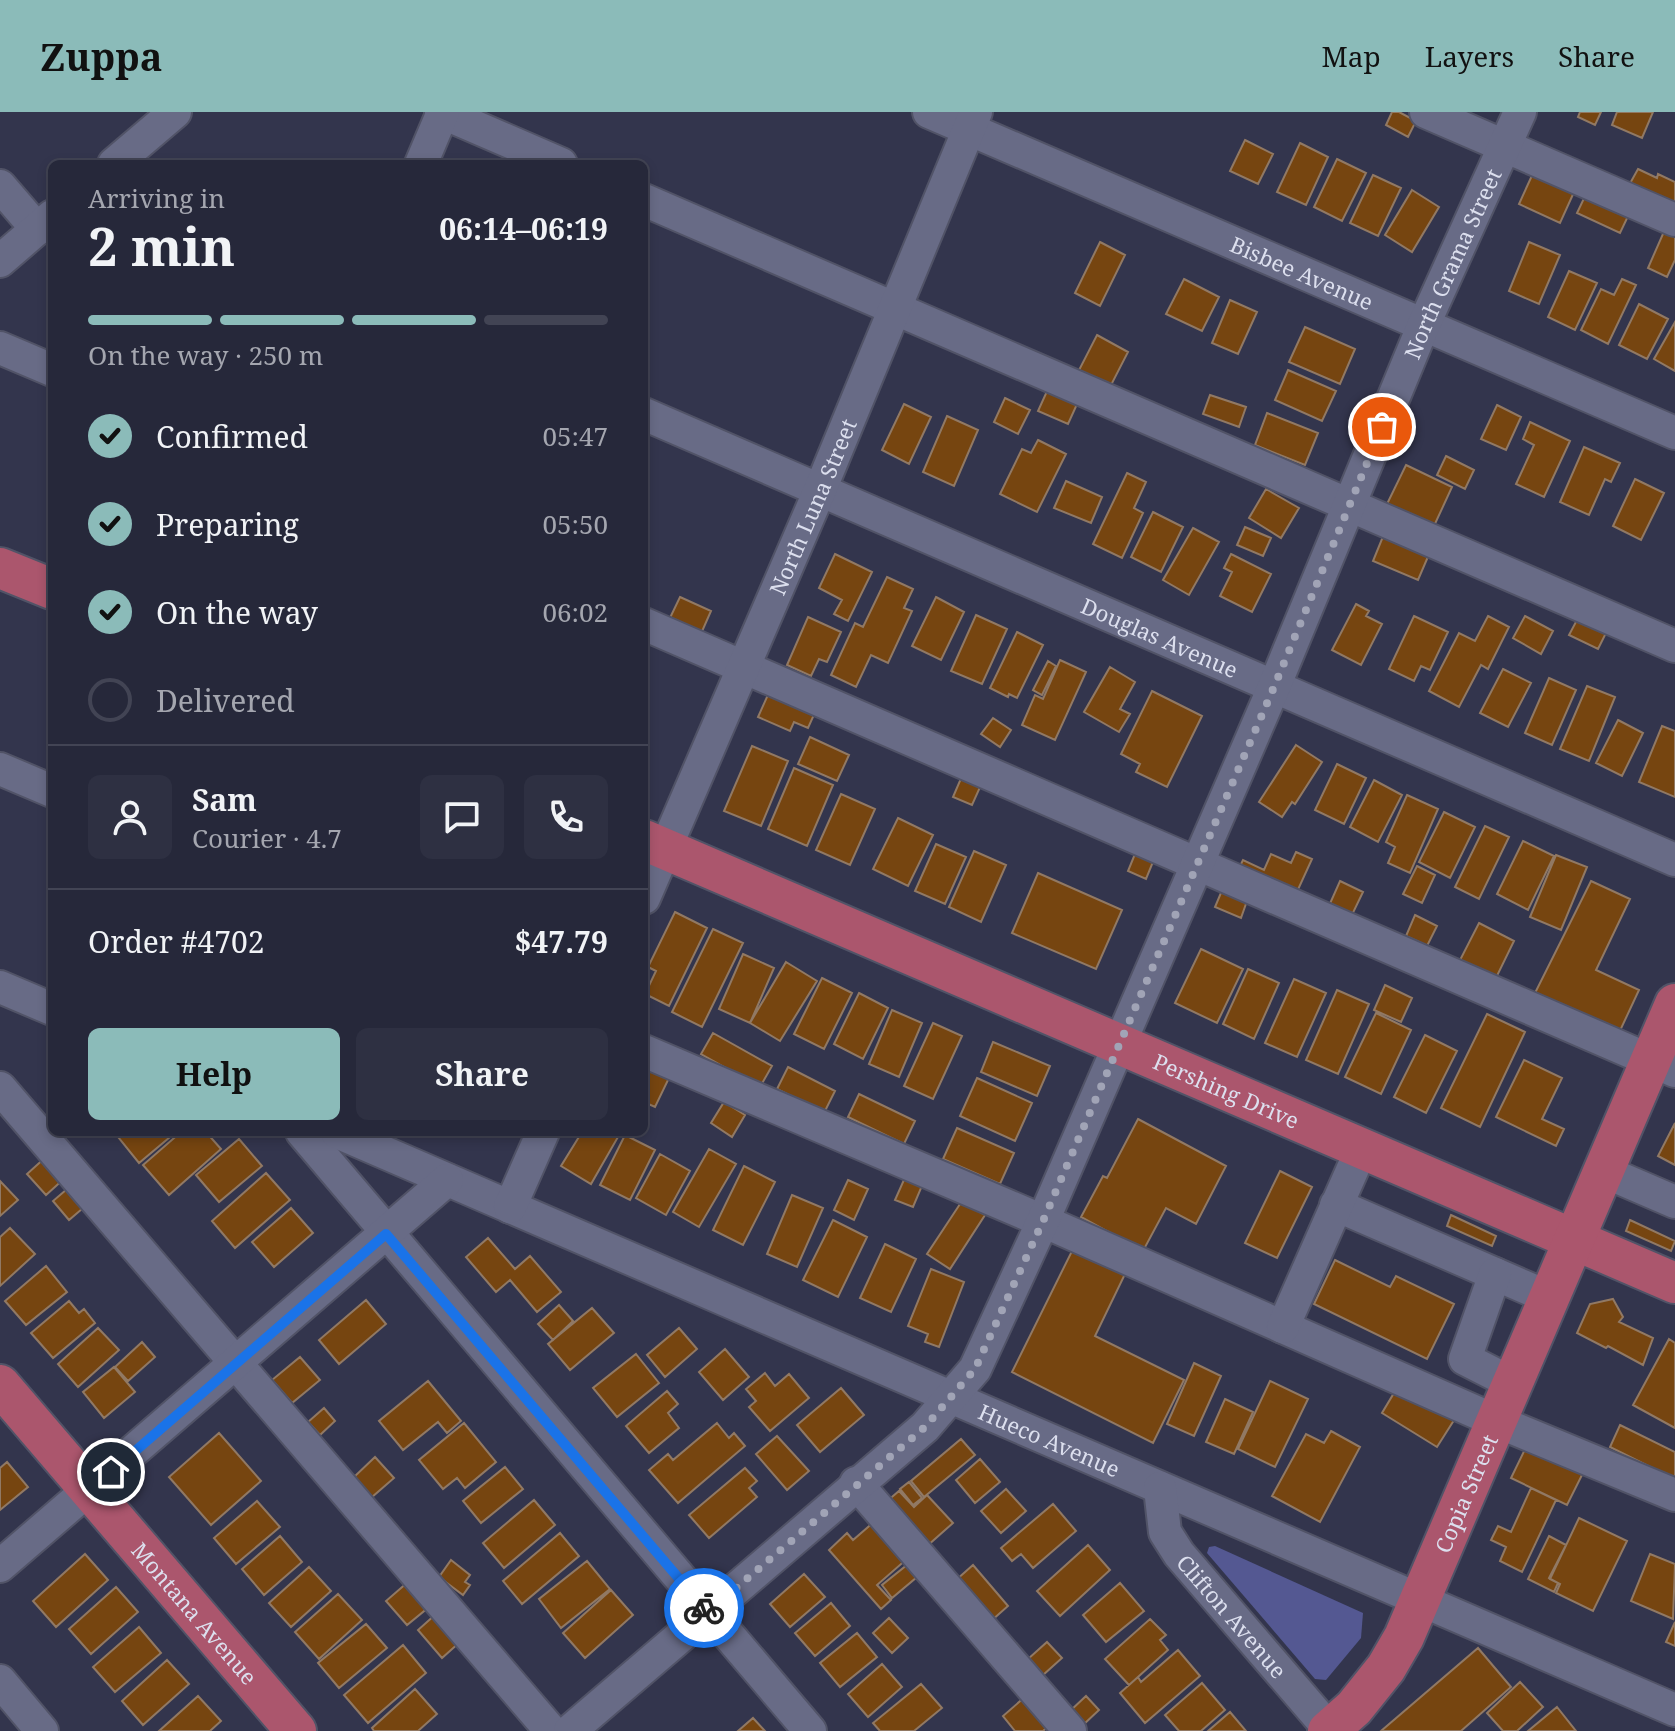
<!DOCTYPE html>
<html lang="en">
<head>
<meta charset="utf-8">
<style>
	body { margin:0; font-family:"Noto Serif",serif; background:#2e3042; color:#f1f3f6; height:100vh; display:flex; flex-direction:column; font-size:30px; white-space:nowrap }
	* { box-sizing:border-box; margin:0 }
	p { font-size:26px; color:#a4a6af }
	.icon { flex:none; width:44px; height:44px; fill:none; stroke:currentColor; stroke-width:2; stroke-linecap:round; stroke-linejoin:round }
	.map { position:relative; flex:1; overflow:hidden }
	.side { position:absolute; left:48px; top:48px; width:600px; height:976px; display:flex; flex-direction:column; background:#26283a; border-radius:12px; box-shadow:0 4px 12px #0003,0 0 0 2px #424454 }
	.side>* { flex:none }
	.pin { position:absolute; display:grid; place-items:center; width:68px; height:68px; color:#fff; margin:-34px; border:4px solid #fff; border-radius:50%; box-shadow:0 2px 8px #0007 }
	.courier { position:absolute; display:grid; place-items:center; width:80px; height:80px; margin:-40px; border:6px solid #1a73e8; border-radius:50%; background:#fff; color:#222; box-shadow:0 2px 10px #0007 }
	.headline em { font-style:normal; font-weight:700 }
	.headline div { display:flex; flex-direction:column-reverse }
	.headline { display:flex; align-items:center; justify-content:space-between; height:136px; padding:0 40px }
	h1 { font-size:52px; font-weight:700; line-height:60px }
	.bar { display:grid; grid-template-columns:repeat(4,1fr); gap:12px 8px; align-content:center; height:96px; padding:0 40px }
	.bar i { height:10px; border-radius:6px; background:#424454 }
	.bar .on { background:#8bbbb9 }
	.bar p { grid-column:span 4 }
	.line { display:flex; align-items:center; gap:20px; padding:0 40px; border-top:2px solid #424454 }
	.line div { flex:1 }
	.round { display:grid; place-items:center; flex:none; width:84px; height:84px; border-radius:12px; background:#2e3042 }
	ol { padding:0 40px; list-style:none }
	li { display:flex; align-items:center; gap:24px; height:88px }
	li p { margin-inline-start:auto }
	li .icon { padding:8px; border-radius:50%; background:#8bbbb9; color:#111; stroke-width:4 }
	li:last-child { color:#a4a6af }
	li i { width:44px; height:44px; border:4px solid #424454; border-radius:50% }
	.action { display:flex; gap:16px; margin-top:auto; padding:16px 40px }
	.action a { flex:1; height:92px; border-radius:12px; background:#8bbbb9; color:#111; font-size:32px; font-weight:700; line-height:92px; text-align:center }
	.action a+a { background:#2e3042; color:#f1f3f6 }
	header { display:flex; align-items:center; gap:48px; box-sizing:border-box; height:112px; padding:0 40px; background:#8bbbb9; color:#111 }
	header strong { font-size:38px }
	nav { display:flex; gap:44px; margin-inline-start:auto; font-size:28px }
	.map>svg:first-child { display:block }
	.green { fill:#545892 }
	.building { fill:#764510; stroke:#917964; stroke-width:2 }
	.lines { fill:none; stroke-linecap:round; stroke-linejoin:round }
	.minor-casing { stroke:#515367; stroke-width:36 }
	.major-casing { stroke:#515367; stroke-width:44 }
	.minor { stroke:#686b86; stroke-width:32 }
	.major { stroke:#ab566d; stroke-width:40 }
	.done { stroke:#a1a4b6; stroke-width:8; stroke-dasharray:0 14.4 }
	.route { stroke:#1a73e8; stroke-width:10 }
	.labels { text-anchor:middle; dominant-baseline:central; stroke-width:6; stroke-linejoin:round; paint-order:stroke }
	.street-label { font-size:22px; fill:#dcdfee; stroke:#292b42 }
</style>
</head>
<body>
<header>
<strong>Zuppa</strong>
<nav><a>Map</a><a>Layers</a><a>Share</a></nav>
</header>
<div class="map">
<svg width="1675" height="1619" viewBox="0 0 1675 1619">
	<rect width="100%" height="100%" fill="#33354d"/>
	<path class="green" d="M1215 1434 1363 1501 1361 1526 1326 1568 1315 1567 1207 1441 1209 1435Z"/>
	<path class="building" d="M1392 0H1399L1416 9 1408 25 1386 13Z
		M1580 0H1601L1595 13 1578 5Z
		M1617 0H1653L1642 26 1612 13Z
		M1245 28 1273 42 1258 72 1230 59Z
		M1300 31 1328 45 1306 93 1277 80Z
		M1337 47 1366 61 1342 109 1314 95Z
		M1638 57 1657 66 1658 62 1675 70V99L1628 75Z
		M1534 59 1575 78 1560 111 1519 92Z
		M1373 63 1401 76 1378 124 1350 111Z
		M1412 78 1439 95 1412 140 1385 123Z
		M1587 80 1630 100 1620 121 1577 101Z
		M1666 115 1675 119V148L1667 165 1648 156Z
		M1100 130 1125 143 1100 194 1075 181Z
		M1529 130 1560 143 1539 192 1509 179Z
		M1569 159 1597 171 1575 218 1548 205Z
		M1184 167 1219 185 1202 219 1166 202Z
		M1622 167 1636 173 1608 232 1581 218 1601 177 1614 183Z
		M1230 188 1257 200 1238 242 1212 231Z
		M1639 192 1668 207 1647 247 1619 233Z
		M1675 210V259L1654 247Z
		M1305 215 1355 237 1340 272 1289 250Z
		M1097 223 1128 240 1108 279 1077 262Z
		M1288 258 1336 279 1322 309 1275 288Z
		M1048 277 1078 290 1068 312 1038 299Z
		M1210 283 1246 295 1239 315 1203 302Z
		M1005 286 1030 298 1018 322 994 310Z
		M904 292 931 305 909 352 882 338Z
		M1497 293 1521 305 1506 338 1481 327Z
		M1267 301 1318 321 1305 353 1255 333Z
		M947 304 978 318 954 374 923 360Z
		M1530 310 1570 329 1544 385 1516 372 1534 333 1523 327Z
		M1038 328 1066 342 1037 400 1000 382 1022 337 1031 341Z
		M1584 335 1620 351 1611 370 1605 367 1589 403 1560 390Z
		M1446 344 1474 358 1465 377 1437 363Z
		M1406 353 1452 375 1434 414 1387 392Z
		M1127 361 1146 370 1134 396 1143 401 1122 446 1093 432Z
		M1635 367 1664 381 1641 428 1613 414Z
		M1066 369 1102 385 1091 411 1054 396Z
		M1266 377 1299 396 1281 426 1249 406Z
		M1153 400 1183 415 1161 460 1131 445Z
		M1245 415 1271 426 1263 444 1237 433Z
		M1193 416 1219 430 1189 483 1163 468Z
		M1384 422 1430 440 1418 468 1373 449Z
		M835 442 872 460 848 509 834 502 842 488 819 476Z
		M1231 442 1271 462 1252 500 1220 484 1232 460 1224 456Z
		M887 465 913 477 904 496 912 499 888 551 871 543 856 575 831 563 855 511 863 515Z
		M680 485 711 499 700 524 668 510Z
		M936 485 964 500 941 548 912 534Z
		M1356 492 1369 499 1366 504 1382 512 1361 553 1332 538Z
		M976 503 1007 517 982 572 951 559Z
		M1414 504 1448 520 1430 558 1421 554 1414 569 1389 557Z
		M1488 504 1509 515 1488 557 1481 553 1459 595 1429 579 1459 521 1475 529Z
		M1525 504 1553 519 1541 542 1513 526Z
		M808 505 841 520 827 550 819 547 811 564 787 553Z
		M1578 506 1606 521 1598 537 1569 523Z
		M1017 520 1043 533 1017 586 1009 582 1008 585 990 576Z
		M1060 548 1086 560 1055 628 1022 613 1035 583 1043 587Z
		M1048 549 1056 554 1042 583 1033 578Z
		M1110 555 1135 570 1120 597 1130 602 1119 620 1084 600Z
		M1503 557 1531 571 1508 615 1480 601Z
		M1549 566 1576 578 1552 633 1525 621Z
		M1587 574 1615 585 1589 649 1560 637Z
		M771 576 817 596 808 616 794 610 790 619 758 605Z
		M1152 579 1202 604 1167 675 1136 660 1140 652 1121 642Z
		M993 606 1011 618 1000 635 981 622Z
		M1618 608 1643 621 1622 664 1596 651Z
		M1662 614 1675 619V685L1639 670Z
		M810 625 849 643 837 669 798 652Z
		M1296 633 1322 650 1295 692 1292 690 1282 705 1259 690Z
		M752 634 788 649 761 714 724 699Z
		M1337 652 1366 666 1344 712 1315 698Z
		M794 656 833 673 807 734 768 717Z
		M962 664 981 673 972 693 953 685Z
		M1374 668 1402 683 1378 730 1350 715Z
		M841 682 875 697 850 753 816 738Z
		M1407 683 1438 697 1410 761 1388 751 1395 735 1386 730Z
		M1444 700 1475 715 1450 766 1419 750Z
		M898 706 933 723 908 774 873 757Z
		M1485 714 1509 725 1479 787 1455 775Z
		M1523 729 1554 744 1528 798 1497 782Z
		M936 732 966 745 945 792 915 779Z
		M1137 737 1155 745 1146 767 1128 759Z
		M974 739 1006 753 981 810 949 795Z
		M1296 740 1312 747 1296 782 1239 756 1243 748 1264 758 1271 742 1291 751Z
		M1556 743 1587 755 1561 818 1530 805Z
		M1417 754 1435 763 1422 791 1403 782Z
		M1038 761 1122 798 1096 857 1012 821Z
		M1340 769 1363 780 1350 807 1328 796Z
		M1591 769 1630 787 1596 858 1639 878 1618 923 1534 883Z
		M1223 776 1248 786 1241 806 1215 795Z
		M675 800 707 816 669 894 645 882 656 859 648 855Z
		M1415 803 1437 814 1427 834 1406 824Z
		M1479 811 1514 829 1494 870 1458 852Z
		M713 817 743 831 702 915 672 900Z
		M1201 837 1243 857 1217 911 1175 891Z
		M743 842 774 856 750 911 719 897Z
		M786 850 817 869 780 929 750 911Z
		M1248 857 1279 871 1254 927 1223 912Z
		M822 866 852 881 824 937 794 922Z
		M1294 867 1326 881 1297 945 1265 931Z
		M1385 873 1412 886 1401 910 1374 898Z
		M1337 878 1369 892 1338 962 1306 948Z
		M859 881 888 896 863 947 834 932Z
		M892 898 922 911 899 965 869 952Z
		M1376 901 1411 918 1381 982 1345 965Z
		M1487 902 1525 920 1480 1015 1441 996Z
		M933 911 962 924 933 987 904 974Z
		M713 921 772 954 760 975 701 942Z
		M1425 923 1457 939 1426 1001 1394 985Z
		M993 930 1050 954 1037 984 981 960Z
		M1524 948 1562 966 1542 1007 1564 1017 1556 1034 1496 1005Z
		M644 953 669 966 655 995 644 990Z
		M788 955 835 979 824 1001 777 977Z
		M977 966 1032 991 1015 1029 960 1004Z
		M859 982 915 1009 904 1032 848 1005Z
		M724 990 745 1003 732 1025 711 1011Z
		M1138 1007 1226 1054 1196 1112 1166 1096 1143 1139 1081 1105 1103 1064 1107 1066Z
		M1675 1011V1053L1658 1044Z
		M957 1016 1014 1041 1000 1072 943 1047Z
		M124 1020H176L139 1051 118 1025Z
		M181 1020H206L221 1037 169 1083 143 1053Z
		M582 1020H609L618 1025 591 1072 561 1054Z
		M625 1023 655 1038 630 1088 600 1073Z
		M239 1027 262 1054 219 1090 196 1063Z
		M709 1037 736 1052 699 1115 673 1100Z
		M660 1042 690 1059 666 1103 636 1086Z
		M47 1044 66 1065 46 1083 27 1062Z
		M744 1054 775 1070 743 1133 713 1118Z
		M1280 1059 1312 1075 1277 1146 1245 1131Z
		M266 1061 290 1088 235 1136 212 1109Z
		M907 1061 924 1069 913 1095 895 1088Z
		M848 1068 868 1077 854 1108 834 1098Z
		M0 1069 18 1088 0 1104Z
		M73 1072 89 1091 69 1108 53 1089Z
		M792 1083 823 1096 797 1155 767 1142Z
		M962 1089 985 1103 950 1157 927 1142Z
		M291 1096 313 1121 274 1155 252 1130Z
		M1451 1103 1496 1124 1492 1134 1447 1114Z
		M833 1108 867 1125 838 1185 803 1168Z
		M1630 1108 1675 1129 1671 1139 1626 1119Z
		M10 1116 35 1142 0 1174V1125Z
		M488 1126 515 1157 530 1144 561 1180 537 1200 510 1168 496 1180 466 1145Z
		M885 1132 916 1147 891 1200 860 1186Z
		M1074 1135 1126 1160 1095 1224 1184 1268 1153 1331 1012 1260Z
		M1335 1148 1390 1175 1396 1164 1454 1192 1427 1247 1314 1192Z
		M46 1154 67 1180 26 1213 5 1189Z
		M931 1157 964 1170 939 1235 925 1230 928 1222 908 1214Z
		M1613 1187 1623 1205 1619 1210 1653 1226 1643 1253 1608 1234 1606 1236 1577 1221 1590 1192Z
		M366 1188 386 1212 339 1252 319 1228Z
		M69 1189 79 1201 84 1197 95 1211 53 1246 31 1221Z
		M559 1193 573 1209 553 1228 538 1212Z
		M592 1196 614 1221 570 1258 548 1232Z
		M98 1216 119 1238 78 1275 58 1252Z
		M679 1216 697 1237 665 1265 647 1243Z
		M1669 1227 1675 1231V1316L1633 1293Z
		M142 1230 155 1245 128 1269 115 1255Z
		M725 1237 749 1265 723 1288 699 1260Z
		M636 1242 659 1271 617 1305 593 1276Z
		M300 1245 320 1268 292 1291 272 1268Z
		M1194 1251 1221 1264 1194 1324 1167 1312Z
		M114 1255 135 1280 104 1306 83 1280Z
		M765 1261 775 1274 789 1262 809 1286 770 1319 749 1295 756 1289 746 1277Z
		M428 1269 461 1309 447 1321 438 1310 403 1338 379 1309Z
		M1270 1269 1308 1287 1275 1355 1238 1337Z
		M1400 1271 1456 1305 1437 1335 1382 1301Z
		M841 1276 864 1303 820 1340 797 1313Z
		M667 1279 678 1292 668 1301 679 1316 649 1341 626 1314Z
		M1225 1287 1253 1300 1234 1342 1206 1330Z
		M324 1296 335 1309 320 1323 308 1310Z
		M464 1311 496 1350 465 1376 457 1366 443 1377 419 1348Z
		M717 1311 729 1326 734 1321 745 1334 678 1391 649 1358 668 1342 673 1348Z
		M1620 1313 1675 1340V1367L1610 1335Z
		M1331 1319 1360 1335 1320 1410 1272 1384 1306 1322 1324 1331Z
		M219 1321 261 1369 211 1413 169 1365Z
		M777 1324 809 1359 787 1378 756 1342Z
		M961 1327 975 1343 924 1385 911 1369Z
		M1529 1329 1585 1357 1567 1393 1511 1366Z
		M375 1345 394 1366 372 1385 354 1365Z
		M980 1347 1000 1370 975 1391 956 1368Z
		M7 1350 28 1375 0 1398V1356Z
		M505 1355 523 1377 481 1411 463 1389Z
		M745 1356 757 1369 749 1376 757 1385 709 1426 689 1403Z
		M909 1370 922 1386 913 1393 900 1377Z
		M1531 1376 1556 1388 1522 1460 1500 1449 1506 1435 1491 1428 1498 1414 1511 1420Z
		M1006 1377 1026 1399 1001 1421 981 1399Z
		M899 1379 914 1395 927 1383 953 1411 927 1434 886 1390Z
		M534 1388 555 1413 504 1456 483 1431Z
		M257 1389 280 1415 236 1452 214 1426Z
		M1053 1392 1076 1419 1033 1456 1021 1442 1012 1449 1001 1436Z
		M1579 1406 1627 1429 1593 1499 1556 1481 1560 1472 1550 1467Z
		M875 1409 908 1446 877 1473 891 1488 881 1497 829 1438 847 1421 853 1428Z
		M560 1421 579 1444 522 1492 503 1469Z
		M280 1424 302 1450 264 1483 242 1457Z
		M1549 1424 1566 1433 1549 1466 1558 1471 1554 1480 1528 1467Z
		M1088 1433 1110 1458 1060 1504 1037 1479Z
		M85 1442 108 1468 56 1515 33 1489Z
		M1650 1442 1675 1452 1673 1507 1631 1489Z
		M451 1448 470 1463 465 1470 470 1473 463 1483 439 1465Z
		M587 1449 610 1477 561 1516 539 1487Z
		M907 1453 917 1465 892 1486 882 1473Z
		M973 1453 1008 1494 991 1509 956 1468Z
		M309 1455 331 1479 291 1515 269 1491Z
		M804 1462 825 1485 790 1515 770 1492Z
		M408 1470 429 1495 407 1513 386 1489Z
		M1120 1471 1144 1499 1106 1530 1083 1503Z
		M116 1475 138 1500 91 1542 69 1517Z
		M611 1478 633 1503 585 1546 563 1521Z
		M338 1482 362 1508 319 1547 295 1520Z
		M831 1491 850 1514 815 1544 795 1521Z
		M436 1502 460 1530 442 1546 418 1518Z
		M889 1506 908 1526 892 1541 873 1521Z
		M1150 1507 1166 1523 1160 1528 1168 1538 1129 1573 1105 1547Z
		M1675 1510V1534L1666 1530Z
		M366 1512 387 1536 339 1576 318 1551Z
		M139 1515 161 1541 115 1580 93 1555Z
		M857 1521 877 1545 840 1575 820 1551Z
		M1047 1530 1062 1546 1043 1563 1028 1547Z
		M403 1533 426 1561 368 1611 344 1583Z
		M1478 1536 1511 1575 1461 1619H1381Z
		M1178 1538 1200 1564 1145 1611 1120 1581 1138 1565 1141 1570Z
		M167 1548 189 1572 143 1613 122 1589Z
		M882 1552 902 1575 868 1605 848 1582Z
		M1520 1570 1543 1595 1517 1619H1503L1487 1601Z
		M1202 1571 1225 1598 1201 1619H1179L1165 1603Z
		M921 1572 942 1596 914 1619H880L873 1611Z
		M415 1577 437 1602 418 1619H374L372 1616Z
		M198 1584 221 1609 210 1619H159Z
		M1026 1584 1050 1613 1043 1619H1015L1003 1604Z
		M1086 1584 1099 1598 1083 1613 1070 1599Z
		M1557 1595 1576 1619H1528Z
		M1230 1600 1246 1619H1208Z
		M753 1606 765 1619H738Z"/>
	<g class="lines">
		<g class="minor-casing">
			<g id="minor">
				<path d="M441 0 561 52"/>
				<path id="s1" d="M929 0 1675 321"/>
				<path d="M1426 0 1675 108"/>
				<path d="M114 52 175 0"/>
				<path d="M421 52 443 0"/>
				<path d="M0 74 37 117"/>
				<path d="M644 88 1675 534"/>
				<path d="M0 149 52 104"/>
				<path d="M0 236 52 258"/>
				<path id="s2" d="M644 302 1675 748"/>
				<path d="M644 512 1675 959"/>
				<path d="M0 657 52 679"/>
				<path id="s3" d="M644 786 820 378 976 0"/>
				<path d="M0 875 52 897"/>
				<path d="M644 939 1043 1109 1496 1309 1675 1383"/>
				<path d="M0 976 551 1619"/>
				<path d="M302 1020 810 1619"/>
				<path id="s4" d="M337 1020 1675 1598"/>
				<path d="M1603 1059 1675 1090"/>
				<path d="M1336 1093 1548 1185"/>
				<path d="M510 1095 543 1020"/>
				<path d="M1495 1162 1465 1247 1512 1271"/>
				<path d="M1283 1215 1362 1036"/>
				<path d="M856 1371 1070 1619"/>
				<path id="s5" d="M1160 1376 1165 1420 1179 1442 1331 1619"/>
				<path d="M0 1454 447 1068"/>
				<path d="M0 1569 42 1619"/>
				<path id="s6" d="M570 1619 925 1315 975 1257 1043 1109 1274 575 1424 212 1520 0"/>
			</g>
		</g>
		<g class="major-casing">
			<g id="major">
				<path d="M0 456 52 477"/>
				<path id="s7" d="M644 728 1675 1171"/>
				<path id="s8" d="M0 1273 296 1619"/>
				<path id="s9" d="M1328 1619 1354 1596 1386 1556 1404 1525 1675 892"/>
			</g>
		</g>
		<use href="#minor" class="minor"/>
		<use href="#major" class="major"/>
	</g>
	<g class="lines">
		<path class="done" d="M704 1496 708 1500 925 1315 975 1257 1043 1109 1274 575 1382 315"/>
		<path class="route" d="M111 1360 386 1122 704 1496"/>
	</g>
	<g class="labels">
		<g class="street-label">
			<text stroke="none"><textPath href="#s6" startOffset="1748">North Grama Street</textPath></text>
			<text stroke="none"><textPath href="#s1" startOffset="406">Bisbee Avenue</textPath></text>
			<text stroke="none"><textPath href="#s3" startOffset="426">North Luna Street</textPath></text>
			<text stroke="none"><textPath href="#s2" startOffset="562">Douglas Avenue</textPath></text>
			<text stroke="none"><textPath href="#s7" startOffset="634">Pershing Drive</textPath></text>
			<text stroke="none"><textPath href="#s4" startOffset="776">Hueco Avenue</textPath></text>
			<text stroke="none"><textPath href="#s9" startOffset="278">Copia Street</textPath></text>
			<text stroke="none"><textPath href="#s8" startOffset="300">Montana Avenue</textPath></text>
			<text stroke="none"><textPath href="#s5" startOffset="152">Clifton Avenue</textPath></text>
		</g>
	</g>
</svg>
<div class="pin" style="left:1382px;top:315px;background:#ea580c"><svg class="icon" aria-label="bag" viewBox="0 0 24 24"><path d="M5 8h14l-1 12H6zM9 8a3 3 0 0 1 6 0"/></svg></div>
<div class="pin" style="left:111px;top:1360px;background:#1f2937"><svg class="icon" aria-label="home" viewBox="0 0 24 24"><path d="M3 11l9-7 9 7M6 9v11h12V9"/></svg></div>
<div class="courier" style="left:704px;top:1496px"><svg class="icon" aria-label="bike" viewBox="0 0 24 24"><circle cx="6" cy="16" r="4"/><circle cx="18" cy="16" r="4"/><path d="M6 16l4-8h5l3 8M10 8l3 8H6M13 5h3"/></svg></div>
<section class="side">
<div class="headline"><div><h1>2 min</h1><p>Arriving in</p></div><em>06:14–06:19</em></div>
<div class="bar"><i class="on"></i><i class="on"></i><i class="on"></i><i></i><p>On the way · 250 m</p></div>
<ol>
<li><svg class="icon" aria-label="check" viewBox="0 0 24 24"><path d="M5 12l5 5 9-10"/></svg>Confirmed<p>05:47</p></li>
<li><svg class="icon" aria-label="check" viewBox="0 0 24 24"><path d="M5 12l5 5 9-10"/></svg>Preparing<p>05:50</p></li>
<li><svg class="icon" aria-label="check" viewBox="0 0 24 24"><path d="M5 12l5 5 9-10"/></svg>On the way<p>06:02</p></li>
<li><i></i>Delivered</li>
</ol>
<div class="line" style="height:144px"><a class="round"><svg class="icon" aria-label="person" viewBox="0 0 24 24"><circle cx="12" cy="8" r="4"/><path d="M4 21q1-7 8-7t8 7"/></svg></a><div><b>Sam</b><p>Courier · 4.7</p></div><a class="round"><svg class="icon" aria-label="chat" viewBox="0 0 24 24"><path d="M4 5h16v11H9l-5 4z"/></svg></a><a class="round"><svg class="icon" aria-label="phone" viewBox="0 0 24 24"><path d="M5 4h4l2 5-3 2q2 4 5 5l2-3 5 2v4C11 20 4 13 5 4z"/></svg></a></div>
<div class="line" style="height:104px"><div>Order #4702</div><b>$47.79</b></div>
<div class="action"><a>Help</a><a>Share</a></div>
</section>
</div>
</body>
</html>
